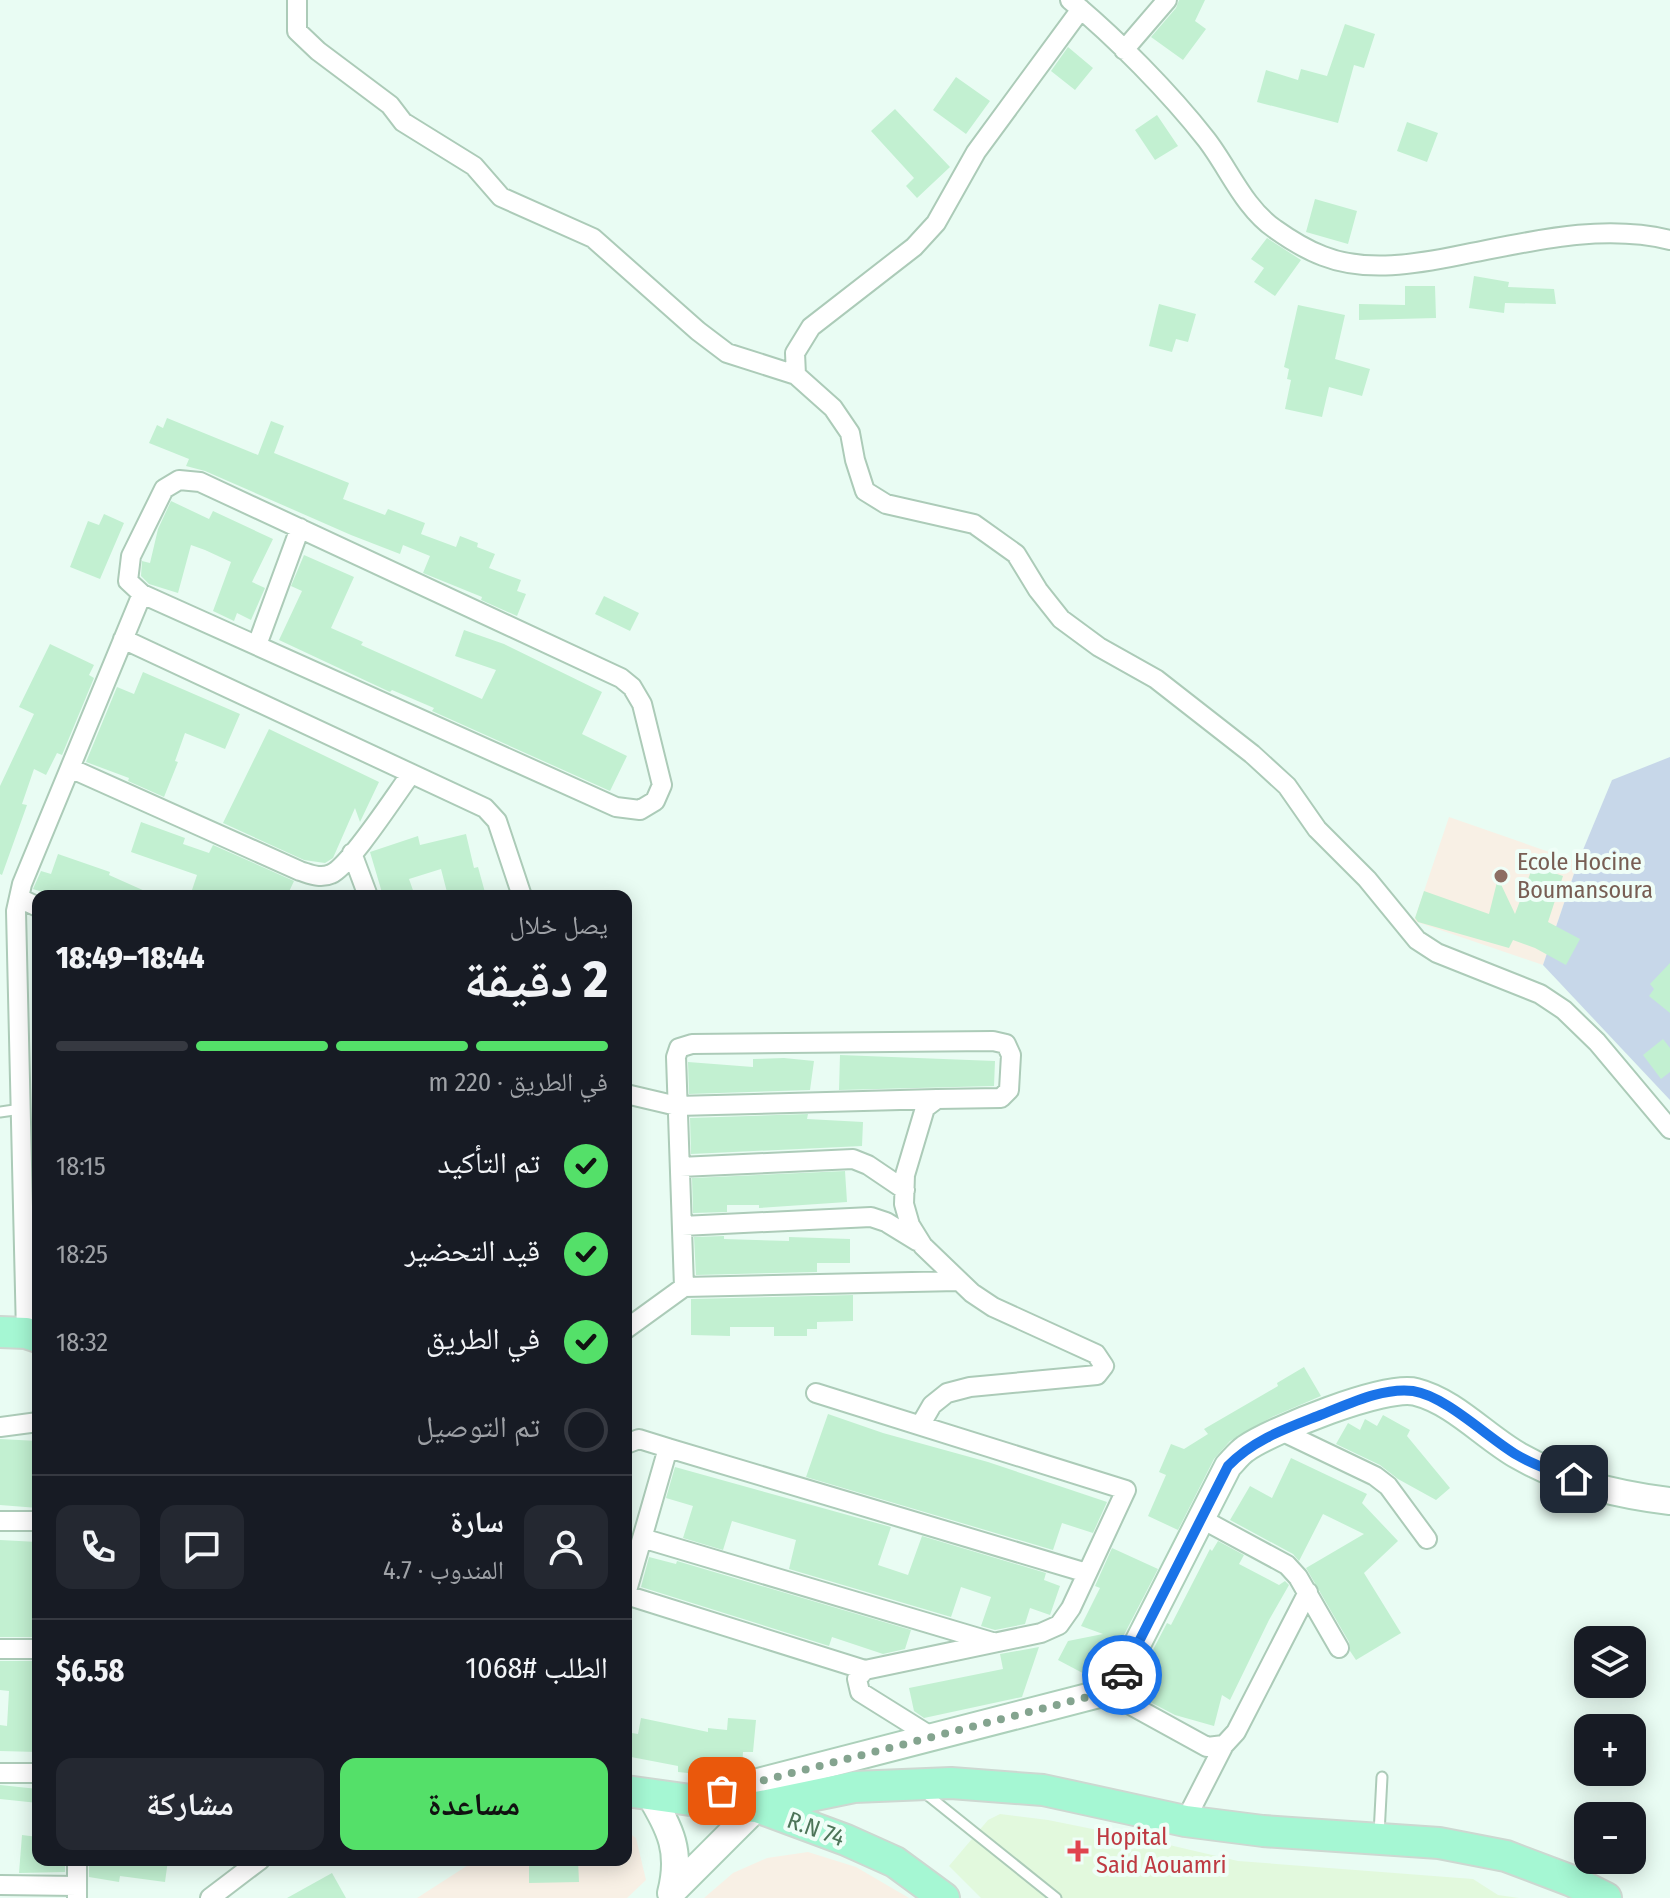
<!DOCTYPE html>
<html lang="ar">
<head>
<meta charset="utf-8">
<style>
	body { margin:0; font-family:"Fira Sans Condensed","Noto Naskh Arabic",sans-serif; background:#242831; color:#f1f3f6; direction:rtl; height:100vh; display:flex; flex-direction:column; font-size:30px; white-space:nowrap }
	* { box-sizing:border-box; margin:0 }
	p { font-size:26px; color:#9ea1a6 }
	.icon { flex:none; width:44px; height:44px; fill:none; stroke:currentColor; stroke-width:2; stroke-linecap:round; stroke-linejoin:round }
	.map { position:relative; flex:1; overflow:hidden; direction:ltr }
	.panel { position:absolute; left:32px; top:890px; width:600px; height:976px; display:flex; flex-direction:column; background:#171b24; border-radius:16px; box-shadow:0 4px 20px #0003; direction:rtl }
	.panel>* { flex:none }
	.buttons { position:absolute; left:1574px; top:1626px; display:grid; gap:16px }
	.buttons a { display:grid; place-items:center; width:72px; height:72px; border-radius:16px; background:#171b24; box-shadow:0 4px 20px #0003; font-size:40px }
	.pin { position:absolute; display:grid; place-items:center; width:68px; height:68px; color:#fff; margin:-34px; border-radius:16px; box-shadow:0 4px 12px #0006 }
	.courier { position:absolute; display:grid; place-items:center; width:80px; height:80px; margin:-40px; border:6px solid #1a73e8; border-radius:50%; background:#fff; color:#222; box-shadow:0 2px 10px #0007 }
	.headline em { font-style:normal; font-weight:800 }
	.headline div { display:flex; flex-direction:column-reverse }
	.headline { display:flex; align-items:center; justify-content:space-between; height:136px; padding:0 24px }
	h1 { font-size:52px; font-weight:800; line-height:60px }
	.bar { display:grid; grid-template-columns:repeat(4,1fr); gap:12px 8px; align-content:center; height:96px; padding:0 24px }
	.bar i { height:10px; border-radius:6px; background:#363941 }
	.bar .on { background:#54e069 }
	.bar p { grid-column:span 4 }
	.line { display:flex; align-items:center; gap:20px; padding:0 24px; border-top:2px solid #363941 }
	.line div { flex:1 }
	.round { display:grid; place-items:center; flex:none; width:84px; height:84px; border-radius:16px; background:#242831 }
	ol { padding:0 24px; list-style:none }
	li { display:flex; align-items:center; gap:24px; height:88px }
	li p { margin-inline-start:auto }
	li .icon { padding:8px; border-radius:50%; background:#54e069; color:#111; stroke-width:4 }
	li:last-child { color:#9ea1a6 }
	li i { width:44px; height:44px; border:4px solid #363941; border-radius:50% }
	.cta { display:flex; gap:16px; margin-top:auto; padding:16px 24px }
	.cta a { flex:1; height:92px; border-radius:16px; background:#54e069; color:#111; font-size:32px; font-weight:800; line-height:92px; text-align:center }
	.cta a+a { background:#242831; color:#f1f3f6 }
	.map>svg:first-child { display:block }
	.education { fill:#f8f0e5 }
	.medical { fill:#e2f9dd }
	.garden { fill:#c7d7e9 }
	.building { fill:#c2f0d1 }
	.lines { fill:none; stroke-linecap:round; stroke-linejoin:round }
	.lane-casing { stroke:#accbb8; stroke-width:13 }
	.street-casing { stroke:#accbb8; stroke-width:22 }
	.secondary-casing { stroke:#acd0ba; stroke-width:30 }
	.primary-casing { stroke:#cdd8d1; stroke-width:34 }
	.lane { stroke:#fff; stroke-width:9 }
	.street { stroke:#fff; stroke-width:18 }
	.secondary { stroke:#fff; stroke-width:26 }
	.primary { stroke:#a5f7d3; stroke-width:30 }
	.done { stroke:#84a48f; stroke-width:8; stroke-dasharray:0 14.4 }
	.route { stroke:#1a73e8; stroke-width:10 }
	.education-dot { fill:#8d6e63; stroke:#effef7; stroke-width:3 }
	.health-dot { fill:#e0444e; stroke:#effef7; stroke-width:3 }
	.labels { text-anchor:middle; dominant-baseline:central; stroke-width:8; stroke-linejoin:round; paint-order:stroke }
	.education-label { font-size:24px; fill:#785e54; stroke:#effef7; text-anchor:start }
	.street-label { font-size:24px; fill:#4d7559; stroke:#effef7 }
	.health-label { font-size:24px; fill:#be3a42; stroke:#effef7; text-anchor:start }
</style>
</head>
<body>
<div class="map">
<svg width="1670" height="1898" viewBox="0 0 1670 1898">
	<rect width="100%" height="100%" fill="#e9fcf3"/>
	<path class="education" d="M1449 817 1578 862 1543 965 1414 921Z
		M626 1831 636 1838 646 1880 627 1898H417L476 1860H626Z
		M808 1852 856 1867 909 1898H704L733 1873 767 1858Z"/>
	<path class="medical" d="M1000 1814 1048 1820 1152 1841 1238 1861 1473 1879 1498 1895 1519 1898H981L949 1866 988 1820Z"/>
	<path class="garden" d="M1670 757V1100L1543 965 1578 862 1612 780Z"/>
	<path class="building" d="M1179 0H1205L1195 21 1206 29 1183 60 1151 37 1176 8Z
		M1345 24 1375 34 1364 68 1354 65 1338 123 1257 102 1266 70 1298 80 1301 69 1327 76Z
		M1068 47 1093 68 1075 90 1051 71Z
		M956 77 990 101 966 134 933 110Z
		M895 109 950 167 917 198 906 186 914 178 871 131Z
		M1157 115 1178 146 1155 160 1135 130Z
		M1407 122 1438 133 1427 162 1397 151Z
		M1315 199 1357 211 1348 244 1306 232Z
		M1267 238 1301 260 1275 296 1254 282 1264 268 1251 259Z
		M1474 276 1509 282 1508 287 1554 289 1556 304 1505 303 1504 313 1469 308Z
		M1405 286H1435L1436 318 1359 320V304L1405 305Z
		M1159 304 1196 314 1188 342 1176 339 1172 352 1149 346Z
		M1298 305 1345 315 1335 359 1370 369 1362 396 1329 387 1322 417 1285 409 1291 380 1287 379 1289 369 1284 367Z
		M167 418 258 455 271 421 284 426 274 453 349 483 343 499 385 515 388 509 425 523 421 534 456 547 460 536 478 543 477 547 495 554 489 568 521 580 517 591 526 594 517 616 481 600 482 597 423 573 430 556 403 545 400 554 351 535 205 471 186 466 189 459 149 443 157 425 163 428Z
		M171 501 209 519 213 511 273 539 252 582 265 588 251 620 237 613 234 621 213 611 231 562 205 550 191 545 178 593 149 584 141 576 142 561 150 563 158 529Z
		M104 514 124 523 100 579 70 567 88 521 99 525Z
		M304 555 354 577 331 628 363 642 361 645 482 699 496 670 455 656 464 630 504 644 602 692 582 734 627 756 610 791 432 711 434 708 392 690 390 692 279 640 302 591 291 586Z
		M604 596 639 613 630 631 595 614Z
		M50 644 94 665 89 675 94 678 62 755 57 753 46 775 34 769 22 804 27 805 2 875 0 874V786L34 714 19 707Z
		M143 672 240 714 225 749 185 733 175 761 178 762 164 797 128 781 129 778 86 762 117 687 134 694Z
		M269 729 379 782 360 822 355 808 333 858 325 863 304 860 223 823Z
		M141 822 185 838 183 844 209 853 213 845 294 881 287 896H190L197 875 131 852Z
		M466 834 474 868 478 867 486 896H448L441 869 409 879 415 896H383L370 852 418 836 420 845Z
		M58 854 110 872 109 875 156 896H54L33 889 41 871 51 874Z
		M1533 866 1563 876 1548 922 1580 939 1566 965 1535 948 1513 940 1509 948 1418 922 1415 918 1424 891 1489 914 1498 878 1515 914Z
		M1670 963V1013L1649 996 1654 989 1650 984Z
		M1663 1039 1670 1048V1072L1661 1079 1643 1055Z
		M840 1055 995 1061 994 1086 839 1090Z
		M784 1058 814 1061 810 1090 689 1094 688 1062 753 1067V1059Z
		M808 1114 807 1119 863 1122 862 1146 691 1154 690 1118Z
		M845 1171 847 1202 759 1208V1205H727V1212L693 1213 692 1178Z
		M724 1236V1239L789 1241V1237L850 1239V1263H817V1272L696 1275 694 1237Z
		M853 1295V1321L817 1322V1329H807V1336H774V1327H730V1336L691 1335V1299Z
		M1304 1367 1321 1396 1272 1417 1230 1441 1214 1459 1178 1530 1148 1516 1166 1475 1159 1472 1171 1444 1184 1449 1208 1434 1204 1429 1278 1386 1277 1383Z
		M828 1414 883 1433 988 1462 1107 1502 1093 1533 1062 1523 1053 1550 806 1477Z
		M1383 1415 1410 1430 1407 1436 1450 1488 1436 1500 1398 1479 1380 1465 1336 1444 1348 1423 1360 1430 1365 1419 1377 1426Z
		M0 1439 38 1441V1508L0 1505Z
		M1291 1458 1367 1494 1362 1503 1398 1541 1364 1573 1401 1633 1356 1660 1350 1651 1349 1642 1306 1568 1364 1534 1323 1514 1299 1561 1293 1554 1230 1520 1250 1486 1272 1498Z
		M675 1467 891 1527 878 1565 908 1575 922 1536 1046 1573 1044 1580 1060 1586 1050 1615 1030 1608 1025 1624 995 1630 981 1626 991 1597 961 1587 951 1617 789 1569 796 1540 732 1521 723 1550 683 1538 693 1506 666 1498Z
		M0 1540 38 1542V1637H0Z
		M1218 1541 1244 1555 1239 1564 1279 1585 1285 1581 1289 1585 1269 1620 1230 1700 1222 1695 1214 1726 1175 1715 1131 1692 1167 1623 1171 1625 1210 1549 1212 1551Z
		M1112 1548 1158 1569 1110 1662 1105 1660 1094 1679 1058 1660 1068 1641 1103 1634 1081 1626 1100 1588 1095 1586Z
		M649 1557 676 1564 677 1561 911 1630 905 1649 883 1654 832 1637 829 1646 641 1587Z
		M1039 1647 1022 1697 924 1718 914 1711 909 1688 1003 1669 1000 1654Z
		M0 1661H38V1752L0 1751V1725L7 1726 9 1691 0 1690Z
		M641 1718 708 1732V1728L727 1730 728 1718 756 1720 753 1752H743L742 1770 718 1776 678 1772V1766L626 1756V1732L638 1734Z
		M0 1785 38 1789V1803L0 1799Z
		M22 1835 38 1837V1860H65V1872L19 1873Z
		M89 1860H168L165 1882 120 1876 119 1882 89 1877Z
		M529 1860H578L579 1882 529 1883Z
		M332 1873 346 1898H287Z"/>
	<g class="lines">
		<g class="lane-casing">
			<path id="lane" d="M0 1112 21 1109
				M925 1793 1056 1898
				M1379 1834 1382 1777"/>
		</g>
		<g class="street-casing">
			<path id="street" d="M297 0V31L318 51 390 105 403 122 474 166 501 197 593 238 698 331 727 353 796 375
				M1070 0C1115 37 1170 93 1206 139 1228 167 1244 208 1275 229 1289 239 1307 250 1323 256 1366 273 1417 264 1461 255 1529 242 1601 223 1670 240
				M1081 9 976 152 936 223 914 247 811 327 795 353 796 375 833 408 850 433 855 460 865 491 886 504 974 524 1016 554 1038 590 1061 619 1099 647 1156 679 1252 754 1287 786 1317 829 1367 879 1417 940 1437 953 1540 994 1564 1010 1597 1042 1670 1129
				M1124 50 1167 0
				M179 480 200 482 621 678 632 687 642 704 662 785 655 801 640 810 616 807 142 594 128 581 131 556 164 489Z
				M123 639 485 808 497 821 522 896
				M257 645 300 528
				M70 768 300 871C310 874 320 879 331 874 350 866 396 794 411 774
				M352 853 368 896
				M19 898 38 907
				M626 1094 677 1106 937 1099
				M680 1167 853 1159 868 1165 905 1190
				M682 1226 871 1217 886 1222 917 1241
				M626 1329 684 1287
				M26 1333 16 911 22 884 142 594
				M816 1393 1126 1490 1071 1608 1059 1625 1041 1633 865 1670 857 1679 860 1692 932 1737
				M921 1424 932 1405 947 1393 970 1387 1097 1375 1104 1366 1096 1354 993 1307 972 1293 923 1246 910 1225 904 1204 905 1175 925 1108 937 1099 1001 1098 1009 1090 1011 1055 1006 1044 993 1041 692 1044 679 1048 676 1057 684 1287 958 1281
				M0 1427 38 1422
				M1281 1431 1375 1476 1388 1486 1427 1539
				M626 1444 639 1439 668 1448
				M1202 1519 1287 1565 1298 1577 1339 1648
				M0 1521H38
				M642 1538 992 1642
				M626 1594 668 1448 1087 1573
				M626 1595 865 1670
				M0 1649H38
				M1107 1692 1207 1747 1224 1745 1236 1732 1308 1592
				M0 1773H38
				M1185 1821 1224 1745
				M77 1860V1897
				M0 1885 77 1886
				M210 1898 260 1860"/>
		</g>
		<g class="secondary-casing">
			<path id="secondary" d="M649 1793C670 1830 682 1850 671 1893L757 1807
				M692 1799 1107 1692 1119 1680 1228 1466C1233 1461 1239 1453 1245 1449 1272 1430 1386 1384 1416 1392 1455 1402 1485 1437 1519 1456 1565 1482 1619 1495 1670 1501"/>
		</g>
		<g class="primary-casing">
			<path id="primary" d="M0 1332 26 1333 38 1337
				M626 1791 726 1805 757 1807 846 1840 895 1862 944 1898
				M757 1807 854 1787 951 1783 1043 1790 1185 1821 1263 1831 1439 1843 1506 1856 1572 1881 1606 1898"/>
		</g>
		<use href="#lane" class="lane"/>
		<use href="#street" class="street"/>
		<use href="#secondary" class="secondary"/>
		<use href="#primary" class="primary"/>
	</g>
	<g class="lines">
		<path class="done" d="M722 1791 1107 1692 1122 1675"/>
		<path class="route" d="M1122 1675 1228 1466C1253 1440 1285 1429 1318 1416 1347 1405 1382 1387 1413 1391 1446 1396 1488 1438 1517 1455 1535 1466 1555 1472 1574 1479"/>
	</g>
	<circle class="education-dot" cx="1501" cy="876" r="8"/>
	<path class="health-dot" d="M1074 1839h8v8h8v8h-8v8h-8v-8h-8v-8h8z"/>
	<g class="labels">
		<g class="education-label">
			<text x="1517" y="862">Ecole Hocine<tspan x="1517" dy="28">Boumansoura</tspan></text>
		</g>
		<g class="street-label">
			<text transform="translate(816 1829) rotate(20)">R.N 74</text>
		</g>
		<g class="health-label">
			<text x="1096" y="1837">Hopital<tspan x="1096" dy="28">Said Aouamri</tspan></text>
		</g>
	</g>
</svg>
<div class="buttons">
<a><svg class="icon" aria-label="layers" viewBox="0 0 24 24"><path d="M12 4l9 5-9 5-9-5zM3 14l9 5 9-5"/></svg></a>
<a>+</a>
<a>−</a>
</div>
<div class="pin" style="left:722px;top:1791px;background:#ea580c"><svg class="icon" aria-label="bag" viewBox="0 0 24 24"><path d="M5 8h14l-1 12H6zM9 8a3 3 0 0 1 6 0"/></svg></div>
<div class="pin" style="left:1574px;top:1479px;background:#1f2937"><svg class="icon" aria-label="home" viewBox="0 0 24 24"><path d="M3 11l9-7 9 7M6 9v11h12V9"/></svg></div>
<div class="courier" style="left:1122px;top:1675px"><svg class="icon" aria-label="car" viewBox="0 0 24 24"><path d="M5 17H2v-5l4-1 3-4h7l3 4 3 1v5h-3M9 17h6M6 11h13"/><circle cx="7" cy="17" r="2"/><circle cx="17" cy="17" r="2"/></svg></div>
<section class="panel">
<div class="headline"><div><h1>2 دقيقة</h1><p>يصل خلال</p></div><em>18:44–18:49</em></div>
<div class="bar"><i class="on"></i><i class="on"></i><i class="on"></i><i></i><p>في الطريق · 220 m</p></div>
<ol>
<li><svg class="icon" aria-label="check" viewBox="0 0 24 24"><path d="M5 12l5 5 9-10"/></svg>تم التأكيد<p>18:15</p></li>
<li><svg class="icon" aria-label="check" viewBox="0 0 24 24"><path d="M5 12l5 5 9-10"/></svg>قيد التحضير<p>18:25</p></li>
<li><svg class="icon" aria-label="check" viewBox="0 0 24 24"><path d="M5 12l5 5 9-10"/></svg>في الطريق<p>18:32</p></li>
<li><i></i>تم التوصيل</li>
</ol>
<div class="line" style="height:144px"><a class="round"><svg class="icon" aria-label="person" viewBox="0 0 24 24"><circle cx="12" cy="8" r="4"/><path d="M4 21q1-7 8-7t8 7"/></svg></a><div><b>سارة</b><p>المندوب · 4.7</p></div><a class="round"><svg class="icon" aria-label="chat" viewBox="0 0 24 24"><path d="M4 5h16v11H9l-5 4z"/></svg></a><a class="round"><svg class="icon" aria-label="phone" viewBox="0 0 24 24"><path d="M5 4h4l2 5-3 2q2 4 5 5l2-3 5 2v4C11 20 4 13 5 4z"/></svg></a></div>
<div class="line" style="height:104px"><div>الطلب #1068</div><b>$6.58</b></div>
<div class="cta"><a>مساعدة</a><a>مشاركة</a></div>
</section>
</div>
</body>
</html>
